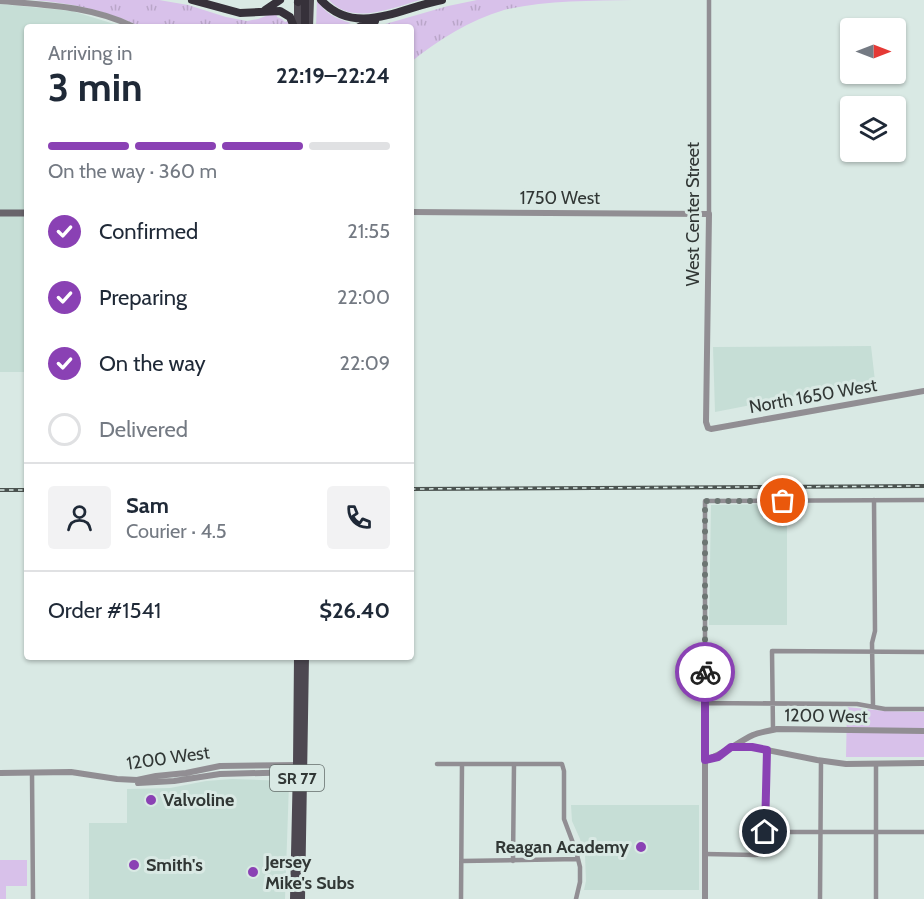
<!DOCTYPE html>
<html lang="en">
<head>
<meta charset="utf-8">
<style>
	body { margin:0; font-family:Cabin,sans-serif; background:#f2f2f3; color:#1f2937; height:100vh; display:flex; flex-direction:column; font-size:22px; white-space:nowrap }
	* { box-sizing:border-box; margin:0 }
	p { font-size:20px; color:#747a83 }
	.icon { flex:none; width:33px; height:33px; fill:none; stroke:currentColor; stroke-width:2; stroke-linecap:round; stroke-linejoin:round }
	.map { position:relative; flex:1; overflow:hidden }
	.sheet { position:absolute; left:24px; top:24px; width:390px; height:636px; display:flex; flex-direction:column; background:#fff; border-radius:6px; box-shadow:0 2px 4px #0004 }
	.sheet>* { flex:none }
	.needle { width:39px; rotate:90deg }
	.buttons { position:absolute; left:840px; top:18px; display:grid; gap:12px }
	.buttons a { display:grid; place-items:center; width:66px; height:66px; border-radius:6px; background:#fff; box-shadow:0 2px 4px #0004; font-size:30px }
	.pin { position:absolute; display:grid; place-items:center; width:51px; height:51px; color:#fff; margin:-26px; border:3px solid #fff; border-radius:50%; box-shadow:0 2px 6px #0007 }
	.courier { position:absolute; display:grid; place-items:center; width:60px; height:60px; margin:-30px; border:4px solid #8a41b4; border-radius:50%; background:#fff; color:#222; box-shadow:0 2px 8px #0007 }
	.summary em { font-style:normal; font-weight:800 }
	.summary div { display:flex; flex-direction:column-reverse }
	.summary { display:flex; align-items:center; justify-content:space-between; height:102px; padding:0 24px }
	h1 { font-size:39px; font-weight:800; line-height:45px }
	.bar { display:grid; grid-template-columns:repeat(4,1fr); gap:9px 6px; align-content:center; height:72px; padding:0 24px }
	.bar i { height:8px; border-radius:4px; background:#e0e1e3 }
	.bar .current { background:#8a41b4 }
	.bar p { grid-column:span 4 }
	.line { display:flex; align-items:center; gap:15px; padding:0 24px; border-top:2px solid #e0e1e3 }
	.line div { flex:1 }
	.round { display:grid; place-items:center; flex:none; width:63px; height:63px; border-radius:6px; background:#f2f2f3 }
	ol { padding:0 24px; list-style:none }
	li { display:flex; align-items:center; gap:18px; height:66px }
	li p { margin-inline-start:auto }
	li .icon { padding:6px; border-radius:50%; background:#8a41b4; color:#fff; stroke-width:4 }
	li:last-child { color:#747a83 }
	li i { width:33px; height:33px; border:3px solid #e0e1e3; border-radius:50% }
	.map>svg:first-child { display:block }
	.built { fill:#c6ded6 }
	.grass { fill:url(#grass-tufts) }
	.green { fill:#d8c1ea }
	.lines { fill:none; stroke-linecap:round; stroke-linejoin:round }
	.minor { stroke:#918e93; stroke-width:4.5 }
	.tertiary { stroke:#918e93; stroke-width:6 }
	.secondary { stroke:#69656c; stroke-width:7 }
	.primary { stroke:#4d4851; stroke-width:8 }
	.motorway { stroke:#36313a; stroke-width:8 }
	.rail-casing { stroke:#4b5350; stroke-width:4 }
	.rail { stroke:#d9e9e4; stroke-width:1.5; stroke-dasharray:4.5; stroke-linecap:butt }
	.done { stroke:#6c7572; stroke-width:6; stroke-dasharray:0 10.8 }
	.route { stroke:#8a41b4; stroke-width:8 }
	.poi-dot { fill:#8a41b4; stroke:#d9e9e4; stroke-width:2 }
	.labels { text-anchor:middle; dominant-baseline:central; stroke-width:6; stroke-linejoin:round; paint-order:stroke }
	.shield { fill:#d9e9e4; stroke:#636c6a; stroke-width:1.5 }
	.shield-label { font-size:16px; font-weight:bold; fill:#313735 }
	.street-label { font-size:18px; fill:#313735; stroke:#d9e9e4 }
	.poi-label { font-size:18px; font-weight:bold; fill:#313735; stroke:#d9e9e4; text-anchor:start }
</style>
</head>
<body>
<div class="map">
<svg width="924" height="899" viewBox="0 0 924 899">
	<defs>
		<pattern id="grass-tufts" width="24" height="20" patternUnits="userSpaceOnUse" patternTransform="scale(1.5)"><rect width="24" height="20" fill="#d8c1ea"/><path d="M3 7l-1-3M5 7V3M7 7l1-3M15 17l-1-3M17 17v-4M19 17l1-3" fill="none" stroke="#baa6c9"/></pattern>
	</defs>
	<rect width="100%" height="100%" fill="#d9e9e4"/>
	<path class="built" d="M0 4 72 11 124 27H27V372H0Z
		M871 346 875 381 715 412 713 347Z
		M787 504V625H709L711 505Z
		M232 779 287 781 289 783 285 899H89V823H127V789L170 788 206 781Z
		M571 805H699V890H584L586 881 585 856 580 839 572 821Z"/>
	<path class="grass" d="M34 0H159L188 5 226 17 247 21 258 19 276 12 277 17 282 19 285 22 288 21 290 27H142C104 10 75 4 34 0Z
		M477 0H633C591 1 545 0 504 10 470 20 438 40 411 62V27H375L448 6Z"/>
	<path class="green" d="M317 0C324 13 337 19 351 23L339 27H316Z
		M329 0H420C392 8 352 26 329 0Z
		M847 707 885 711 924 712V757H846Z
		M0 860H27V886H6V899H0Z"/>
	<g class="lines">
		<path class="minor" d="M709 0V214
			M705 703 857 704 885 709H924
			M873 706 872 643 875 631 874 500
			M773 730 772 651 924 652
			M705 760V501L924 500
			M437 764H562L564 771V819L576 851 580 867V882L576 899
			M876 764V899
			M32 773 33 899
			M765 832H924
			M705 854 755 855 762 854 765 849 767 750
			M462 861 578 859
			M513 861 514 764
			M461 899 462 764
			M820 899 821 761"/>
		<path class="tertiary" d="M0 1C46 5 92 6 134 27
			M411 212 709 214 706 422 708 428 711 429 924 391
			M732 747H752L817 760 846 764 924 763
			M0 773 71 772 117 779 137 780 156 776 186 773 220 766 301 765
			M138 783 174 781 220 774 301 772
			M705 899V760C723 755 736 743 753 735 760 732 769 731 777 729L924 731"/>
		<path class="secondary" d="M0 213H27"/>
		<path class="primary" d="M298 0V27
			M309 27 310 0
			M294 899 297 765 298 657
			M301 899 305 657"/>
		<path class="motorway" d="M192 0 240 13 280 11 290 17 294 27
			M321 0C356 38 402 7 442 0
			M298 2 299 0
			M265 10 280 0
			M305 27V0
			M359 27 375 21"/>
		<g class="rail-casing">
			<path id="rail" d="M411 489 924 486
				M0 490H27"/>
		</g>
		<use href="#rail" class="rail"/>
	</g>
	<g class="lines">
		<path class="done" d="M705 672V501H783"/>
		<path class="route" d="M705 672V760L718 757 731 747H752L767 750 765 832"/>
	</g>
	<g class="poi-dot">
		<circle cx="151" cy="800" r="6"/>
		<circle cx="641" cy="847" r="6"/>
		<circle cx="134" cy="865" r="6"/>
		<circle cx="253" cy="872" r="6"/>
	</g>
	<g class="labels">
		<rect class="shield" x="270" y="765" width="54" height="26" rx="4.5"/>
		<g class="shield-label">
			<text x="297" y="778">SR 77</text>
		</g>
		<g class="street-label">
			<text x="560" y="198">1750 West</text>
			<text transform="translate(693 214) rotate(-90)">West Center Street</text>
			<text transform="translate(813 396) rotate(-10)">North 1650 West</text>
			<text transform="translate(826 716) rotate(1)">1200 West</text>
			<text transform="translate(168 758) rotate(-8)">1200 West</text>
		</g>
		<g class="poi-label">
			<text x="163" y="800">Valvoline</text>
			<text x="629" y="847" text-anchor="end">Reagan Academy</text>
			<text x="265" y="862">Jersey<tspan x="265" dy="21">Mike's Subs</tspan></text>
			<text x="146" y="865">Smith's</text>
		</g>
	</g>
</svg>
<div class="buttons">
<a><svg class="needle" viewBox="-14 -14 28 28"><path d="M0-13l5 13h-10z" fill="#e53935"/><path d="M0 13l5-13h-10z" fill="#747a83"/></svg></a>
<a><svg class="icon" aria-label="layers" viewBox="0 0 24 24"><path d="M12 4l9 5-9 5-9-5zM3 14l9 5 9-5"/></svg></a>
</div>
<div class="pin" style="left:783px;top:501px;background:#ea580c"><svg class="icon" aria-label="bag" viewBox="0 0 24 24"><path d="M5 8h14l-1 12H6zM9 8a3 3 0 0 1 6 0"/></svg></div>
<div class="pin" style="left:765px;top:832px;background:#1f2937"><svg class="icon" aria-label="home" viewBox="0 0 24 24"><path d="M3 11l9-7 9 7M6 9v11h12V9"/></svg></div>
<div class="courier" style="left:705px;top:672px"><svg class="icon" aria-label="bike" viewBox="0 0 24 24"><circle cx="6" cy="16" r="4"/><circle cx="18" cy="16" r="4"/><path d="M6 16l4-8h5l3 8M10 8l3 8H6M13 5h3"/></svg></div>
<section class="sheet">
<div class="summary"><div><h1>3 min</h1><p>Arriving in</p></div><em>22:19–22:24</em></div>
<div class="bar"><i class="current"></i><i class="current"></i><i class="current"></i><i></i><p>On the way · 360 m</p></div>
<ol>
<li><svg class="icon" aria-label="check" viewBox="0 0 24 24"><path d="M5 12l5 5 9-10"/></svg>Confirmed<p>21:55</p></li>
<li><svg class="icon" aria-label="check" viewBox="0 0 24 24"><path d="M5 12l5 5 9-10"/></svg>Preparing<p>22:00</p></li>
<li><svg class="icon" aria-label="check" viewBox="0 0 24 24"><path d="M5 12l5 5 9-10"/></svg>On the way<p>22:09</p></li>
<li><i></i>Delivered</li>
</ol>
<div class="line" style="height:108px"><a class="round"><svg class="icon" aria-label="person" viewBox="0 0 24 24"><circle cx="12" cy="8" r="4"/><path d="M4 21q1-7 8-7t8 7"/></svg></a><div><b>Sam</b><p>Courier · 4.5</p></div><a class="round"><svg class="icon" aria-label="phone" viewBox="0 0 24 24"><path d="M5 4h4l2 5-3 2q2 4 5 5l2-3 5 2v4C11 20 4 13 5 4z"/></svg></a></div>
<div class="line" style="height:78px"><div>Order #1541</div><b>$26.40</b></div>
</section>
</div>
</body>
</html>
